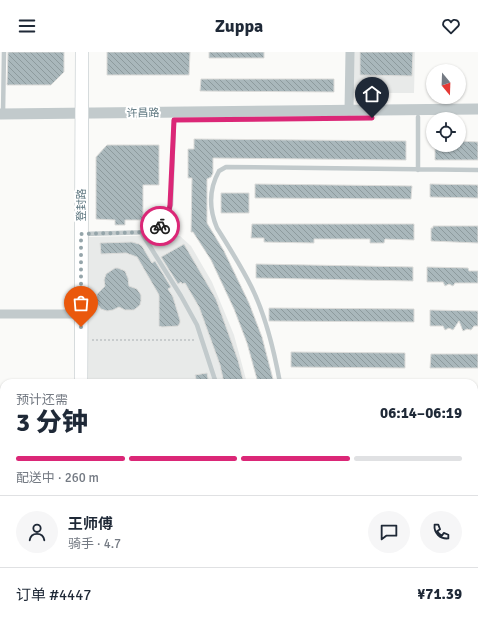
<!DOCTYPE html>
<html lang="zh">
<head>
<meta charset="utf-8">
<style>
	body { margin:0; font-family:Signika,"Noto Sans SC",sans-serif; background:#f6f6f7; color:#1f2937; height:100vh; display:flex; flex-direction:column; font-size:15px; white-space:nowrap }
	* { box-sizing:border-box; margin:0 }
	p { font-size:13px; color:#747a83 }
	.icon { flex:none; width:22px; height:22px; fill:none; stroke:currentColor; stroke-width:2; stroke-linecap:round; stroke-linejoin:round }
	.map { position:relative; flex:1; overflow:hidden }
	.panel { position:absolute; left:0px; top:327px; width:478px; height:248px; display:flex; flex-direction:column; background:#fff; border-radius:12px 12px 0 0; box-shadow:0 1px 3px #0004 }
	.panel>* { flex:none }
	.needle { width:26px; rotate:161deg }
	.tools { position:absolute; left:426px; top:12px; display:grid; gap:8px }
	.tools a { display:grid; place-items:center; width:40px; height:40px; border-radius:50%; background:#fff; box-shadow:0 1px 3px #0004; font-size:20px }
	.pin { position:absolute; display:grid; place-items:center; width:34px; height:34px; color:#fff; margin:-41px -17px; border-radius:50% 50% 50% 0; rotate:-45deg; box-shadow:0 0 4px #0007 }
	.pin .icon { rotate:45deg }
	.courier { position:absolute; display:grid; place-items:center; width:40px; height:40px; margin:-20px; border:3px solid #db2777; border-radius:50%; background:#fff; color:#222; box-shadow:0 1px 5px #0007 }
	.overview em { font-style:normal; font-weight:800 }
	.overview div { display:flex; flex-direction:column-reverse }
	.overview { display:flex; align-items:center; justify-content:space-between; height:68px; padding:0 16px }
	h1 { font-size:26px; font-weight:800; line-height:30px }
	.bar { display:grid; grid-template-columns:repeat(4,1fr); gap:6px 4px; align-content:center; height:48px; padding:0 16px }
	.bar i { height:5px; border-radius:3px; background:#e0e1e3 }
	.bar .active { background:#db2777 }
	.bar p { grid-column:span 4 }
	.line { display:flex; align-items:center; gap:10px; padding:0 16px; border-top:1px solid #e0e1e3 }
	.line div { flex:1 }
	.round { display:grid; place-items:center; flex:none; width:42px; height:42px; border-radius:21px; background:#f6f6f7 }
	header { display:flex; justify-content:space-between; align-items:center; height:52px; padding:0 16px; background:#fff; font-size:18px; font-weight:800 }
	.map>svg:first-child { display:block }
	.built { fill:#e8eae9 }
	.building { fill:url(#building-back-hatch); stroke:#dcdcda }
	.lines { fill:none; stroke-linecap:round; stroke-linejoin:round }
	.secondary-casing { stroke:#b5bec1; stroke-width:14 }
	.path { stroke:#bdc2c4; stroke-width:1.5; stroke-dasharray:2 2; stroke-linecap:butt }
	.service { stroke:#c2cacc; stroke-width:4.5 }
	.minor { stroke:#c2cacc; stroke-width:9 }
	.tertiary { stroke:#c2cacc; stroke-width:11 }
	.secondary { stroke:#fff; stroke-width:13 }
	.done { stroke:#95a5aa; stroke-width:4; stroke-dasharray:0 7.2 }
	.route { stroke:#db2777; stroke-width:5 }
	.labels { text-anchor:middle; dominant-baseline:central; stroke-width:4; stroke-linejoin:round; paint-order:stroke }
	.street-label { font-size:11px; fill:#5e7780; stroke:#fff }
</style>
</head>
<body>
<header><svg class="icon" aria-label="menu" viewBox="0 0 24 24"><path d="M4 6h16M4 12h16M4 18h16"/></svg>Zuppa<svg class="icon" aria-label="heart" viewBox="0 0 24 24"><path d="M12 20l-8-8c-3-5 5-10 8-4 3-6 11-1 8 4z"/></svg></header>
<div class="map">
<svg width="478" height="575" viewBox="0 0 478 575">
	<defs>
		<pattern id="building-back-hatch" width="6" height="6" patternUnits="userSpaceOnUse"><rect width="6" height="6" fill="#a9b7bb"/><path d="M-1 5l2 2M0 0l6 6M5-1l2 2" fill="none" stroke="#8d9a9d"/></pattern>
	</defs>
	<rect width="100%" height="100%" fill="#fafaf8"/>
	<path class="built" d="M354 0H415L414 41H353Z
		M169 183 180 184 191 194 212 230 234 283 247 331H88V185Z"/>
	<path class="building" d="M8 0H64V20L51 33H7Z
		M107 0H190L189 23H107Z
		M209 0H264V6H209Z
		M360 0H413L412 24 360 23Z
		M201 27H334V40L200 39Z
		M194 87 406 89V108L213 106V121L211 125 207 127V171L224 199 249 251 262 285 274 331H258L247 291 234 257 211 208 193 180H191L192 126H188V97H194Z
		M459 89 478 90V108H435V93H459Z
		M107 93H159V133H143V168H125V173H115V168L96 167V105Z
		M255 132 412 134 411 147 255 146Z
		M430 132 478 133V146L430 145Z
		M221 141H249V161H221Z
		M252 172H414V188L385 187 384 191H370V187H314V191L264 190V186H251Z
		M433 174H478V191L431 189V176H433Z
		M132 190 139 192 142 194 152 211 155 209 171 235 168 237 173 245 180 268V271L178 274 162 275 159 274V243L137 205 126 201 101 202 100 191Z
		M184 192 216 247 238 308 244 331H224L220 313 199 255 185 231 182 232 181 230 178 232 161 205Z
		M256 212 413 215V229L256 226Z
		M427 215 468 216 469 219H478V231H455L453 234 449 232 445 234 443 230H427Z
		M115 216H118L125 219 128 226 129 234 137 237 141 243V249L140 253 134 258H125L119 255 113 258 107 259 101 257 96 250 97 242 105 234 104 228 106 222Z
		M269 256 414 257V270L269 269Z
		M430 258 478 259V274H474L471 278 467 277 463 279 459 269 453 278 449 276 445 278 443 274H430Z
		M291 300 405 301V316L291 315Z
		M431 302H478V316H430Z
		M207 321 209 331H197L195 323Z"/>
	<g class="lines">
		<g class="secondary-casing">
			<path id="secondary" d="M81 331 82 0
				M0 526H4
				M474 530H478
				M0 536H4
				M82 571V575"/>
		</g>
		<path class="path" d="M92 288H196"/>
		<path class="service" d="M3 62 4 0
			M418 118V65
			M141 180 181 244 197 273 216 331
			M83 182 150 180C162 174 167 167 171 153L174 68
			M280 331C274 298 266 264 251 234 241 214 229 195 217 176 209 157 209 137 219 119L226 115 478 118
			M474 464H478"/>
		<path class="minor" d="M349 59 350 0
			M0 262H81
			M474 515H478
			M0 517H4
			M0 548 4 547
			M474 549H478
			M350 575V571"/>
		<path class="tertiary" d="M0 62 478 57"/>
		<use href="#secondary" class="secondary"/>
	</g>
	<g class="lines">
		<path class="done" d="M81 275V182L150 180 160 174"/>
		<path class="route" d="M160 174 168 163 170 153 174 68 372 66"/>
	</g>
	<g class="labels">
		<g class="street-label">
			<text transform="translate(143 61) rotate(-1)">许昌路</text>
			<text transform="translate(81 153) rotate(-90)">登封路</text>
		</g>
	</g>
</svg>
<div class="tools">
<a><svg class="needle" viewBox="-14 -14 28 28"><path d="M0-13l5 13h-10z" fill="#e53935"/><path d="M0 13l5-13h-10z" fill="#747a83"/></svg></a>
<a><svg class="icon" aria-label="locate" viewBox="0 0 24 24"><circle cx="12" cy="12" r="6"/><path d="M12 2v4M12 18v4M2 12h4M18 12h4"/></svg></a>
</div>
<div class="pin" style="left:81px;top:275px;background:#ea580c"><svg class="icon" aria-label="bag" viewBox="0 0 24 24"><path d="M5 8h14l-1 12H6zM9 8a3 3 0 0 1 6 0"/></svg></div>
<div class="pin" style="left:372px;top:66px;background:#1f2937"><svg class="icon" aria-label="home" viewBox="0 0 24 24"><path d="M3 11l9-7 9 7M6 9v11h12V9"/></svg></div>
<div class="courier" style="left:160px;top:174px"><svg class="icon" aria-label="bike" viewBox="0 0 24 24"><circle cx="6" cy="16" r="4"/><circle cx="18" cy="16" r="4"/><path d="M6 16l4-8h5l3 8M10 8l3 8H6M13 5h3"/></svg></div>
<section class="panel">
<div class="overview"><div><h1>3 分钟</h1><p>预计还需</p></div><em>06:14–06:19</em></div>
<div class="bar"><i class="active"></i><i class="active"></i><i class="active"></i><i></i><p>配送中 · 260 m</p></div>
<div class="line" style="height:72px"><a class="round"><svg class="icon" aria-label="person" viewBox="0 0 24 24"><circle cx="12" cy="8" r="4"/><path d="M4 21q1-7 8-7t8 7"/></svg></a><div><b>王师傅</b><p>骑手 · 4.7</p></div><a class="round"><svg class="icon" aria-label="chat" viewBox="0 0 24 24"><path d="M4 5h16v11H9l-5 4z"/></svg></a><a class="round"><svg class="icon" aria-label="phone" viewBox="0 0 24 24"><path d="M5 4h4l2 5-3 2q2 4 5 5l2-3 5 2v4C11 20 4 13 5 4z"/></svg></a></div>
<div class="line" style="height:52px"><div>订单 #4447</div><b>¥71.39</b></div>
</section>
</div>
</body>
</html>
